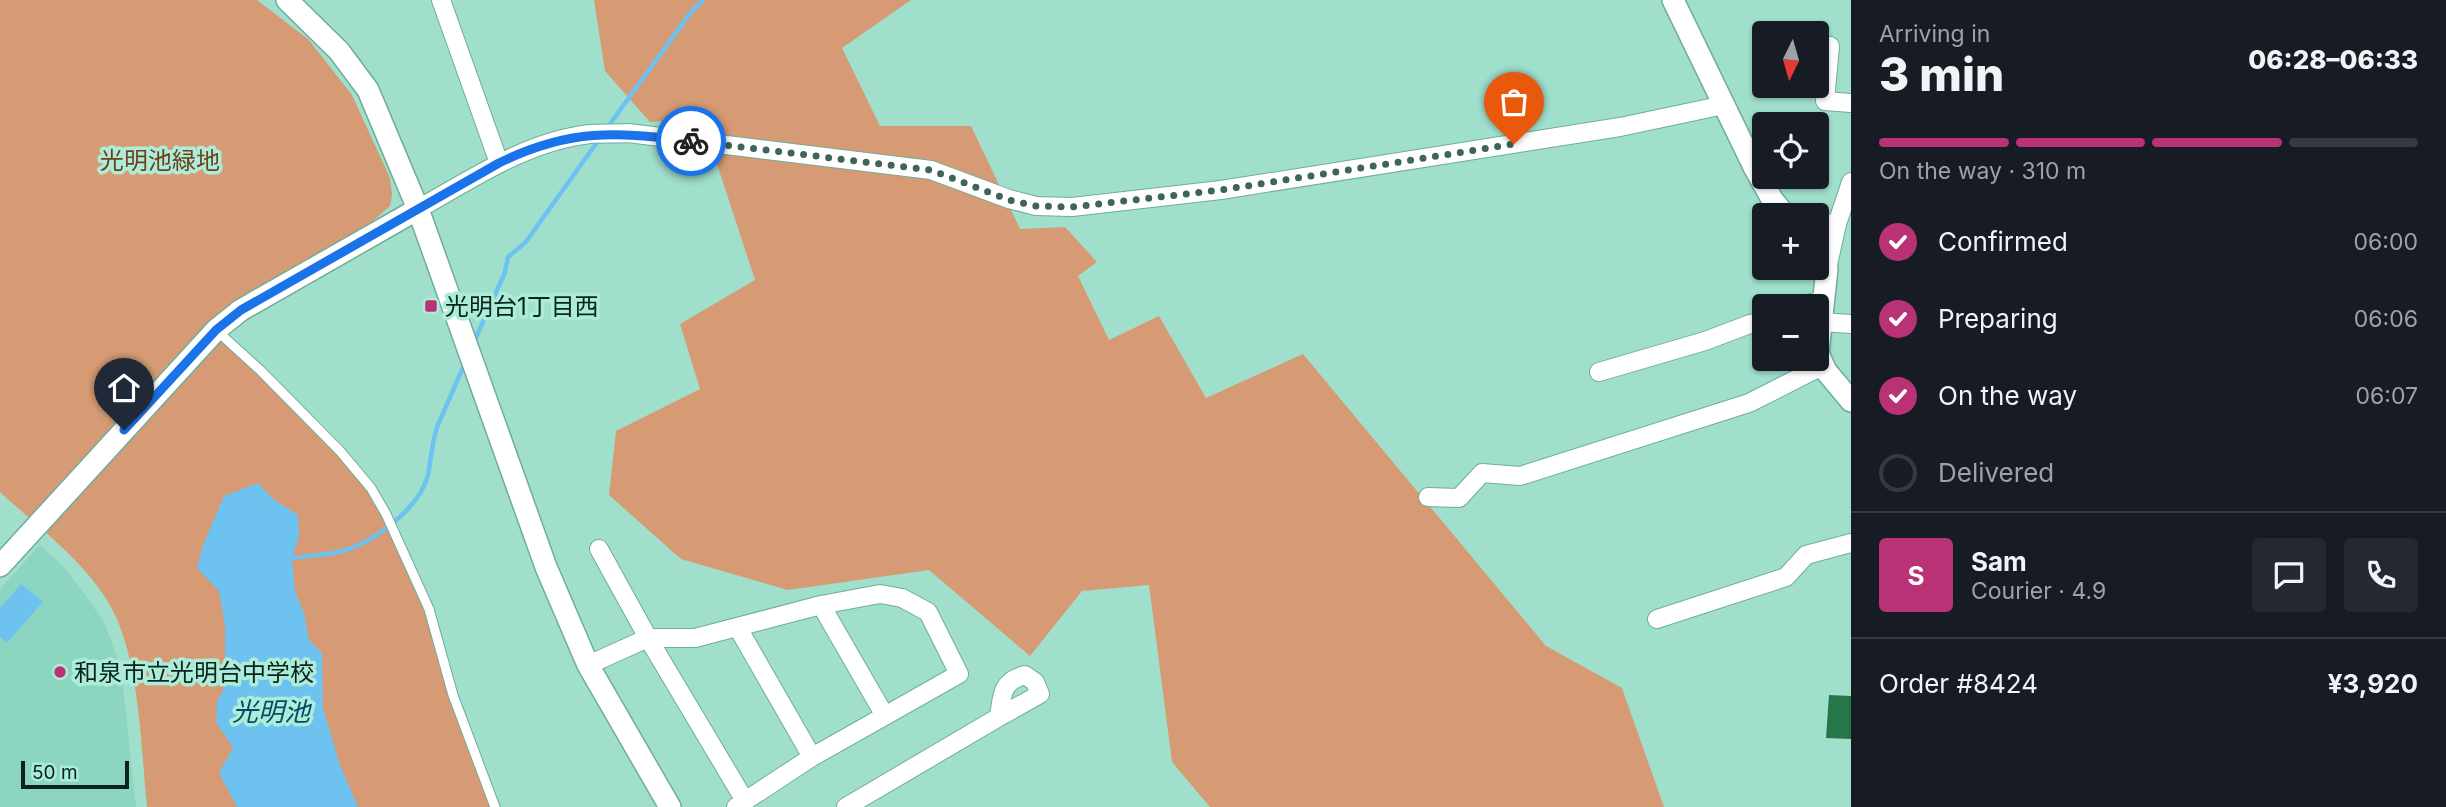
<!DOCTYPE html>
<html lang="en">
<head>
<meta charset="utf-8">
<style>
	body { margin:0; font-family:Inter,"Noto Sans JP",sans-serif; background:#242831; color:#f1f3f6; height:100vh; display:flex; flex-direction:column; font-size:26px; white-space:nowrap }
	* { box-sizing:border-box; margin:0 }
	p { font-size:23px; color:#9ea1a6 }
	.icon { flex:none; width:38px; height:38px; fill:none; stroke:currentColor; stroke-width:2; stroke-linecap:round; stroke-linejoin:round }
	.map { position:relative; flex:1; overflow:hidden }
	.sheet { display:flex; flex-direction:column; background:#171b24; width:595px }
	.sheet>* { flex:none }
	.needle { width:46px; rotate:185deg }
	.tools { position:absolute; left:1752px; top:21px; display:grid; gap:14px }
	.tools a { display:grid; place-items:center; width:77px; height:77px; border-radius:7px; background:#171b24; box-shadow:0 2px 5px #0004; font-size:35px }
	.scale { position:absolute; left:21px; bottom:18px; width:108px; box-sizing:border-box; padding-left:7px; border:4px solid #09231d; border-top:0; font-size:19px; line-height:24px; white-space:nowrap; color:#09231d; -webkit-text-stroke:5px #acecd9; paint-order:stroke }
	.pin { position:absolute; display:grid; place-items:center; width:60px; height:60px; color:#fff; margin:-72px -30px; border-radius:50% 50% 50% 0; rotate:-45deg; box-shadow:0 0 7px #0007 }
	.pin .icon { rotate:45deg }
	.courier { position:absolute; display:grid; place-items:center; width:70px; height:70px; margin:-35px; border:5px solid #1a73e8; border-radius:50%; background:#fff; color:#222; box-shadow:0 2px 9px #0007 }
	.headline em { font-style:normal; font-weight:800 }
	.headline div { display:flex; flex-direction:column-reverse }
	.headline { display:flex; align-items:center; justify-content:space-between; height:119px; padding:0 28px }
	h1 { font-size:46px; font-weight:800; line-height:52px }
	.bar { display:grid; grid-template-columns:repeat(4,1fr); gap:10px 7px; align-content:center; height:84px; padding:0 28px }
	.bar i { height:9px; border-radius:5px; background:#363941 }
	.bar .on { background:#b83275 }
	.bar p { grid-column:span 4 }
	.line { display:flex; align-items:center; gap:18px; padding:0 28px; border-top:2px solid #363941 }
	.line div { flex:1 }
	.round { display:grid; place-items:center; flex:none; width:74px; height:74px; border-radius:7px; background:#242831 }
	ol { padding:0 28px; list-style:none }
	li { display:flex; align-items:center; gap:21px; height:77px }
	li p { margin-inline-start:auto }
	li .icon { padding:7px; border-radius:50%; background:#b83275; color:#fff; stroke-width:4 }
	li:last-child { color:#9ea1a6 }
	li i { width:38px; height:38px; border:4px solid #363941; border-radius:50% }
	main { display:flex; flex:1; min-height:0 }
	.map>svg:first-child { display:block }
	.built { fill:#8cd6c1 }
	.green { fill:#d69b74 }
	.water { fill:#6dc2f0 }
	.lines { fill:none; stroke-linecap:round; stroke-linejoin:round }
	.stream { stroke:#6dc2f0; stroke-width:4.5 }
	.building { fill:#277648 }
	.service-casing { stroke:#6fad9c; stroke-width:11 }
	.minor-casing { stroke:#6fad9c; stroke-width:20 }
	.tertiary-casing { stroke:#6fad9c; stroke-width:24 }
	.service { stroke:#fff; stroke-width:9 }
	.minor { stroke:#fff; stroke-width:18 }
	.tertiary { stroke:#fff; stroke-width:21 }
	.done { stroke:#3e655a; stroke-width:7; stroke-dasharray:0 12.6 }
	.route { stroke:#1a73e8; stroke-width:9 }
	.poi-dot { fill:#b83275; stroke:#acecd9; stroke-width:2.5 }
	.labels { text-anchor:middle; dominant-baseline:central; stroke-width:7; stroke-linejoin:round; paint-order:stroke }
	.park-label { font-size:24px; fill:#6e3f1c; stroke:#acecd9 }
	.poi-label { font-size:24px; fill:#09231d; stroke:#acecd9; text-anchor:start }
	.water-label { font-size:26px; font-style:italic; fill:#004b69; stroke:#acecd9 }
</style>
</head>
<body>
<main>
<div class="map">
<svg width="1851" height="807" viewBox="0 0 1851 807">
	<rect width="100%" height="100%" fill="#9fdfcc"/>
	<path class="built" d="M40 545 62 565 84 593 105 624 117 657 123 686 136 807H0V589Z"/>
	<path class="green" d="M0 0H257L308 39 352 95 390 178 392 195 390 206 364 229 240 298 209 325 371 488 408 560 453 695 495 807H147C141 748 140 671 116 617 94 568 39 528 0 492Z
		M594 0H911L842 48 880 126H971L1020 229 1065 227 1097 262 1078 276 1109 340 1159 316 1206 398 1303 354 1546 646 1622 688 1664 807H1210L1172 762 1149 585 1082 591 1030 656 929 570 788 590 681 559 609 495 616 431 700 389 680 324 755 280 702 118 650 122 605 71Z"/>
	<path class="water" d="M258 483 273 499 298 515 299 536 292 559 295 591 304 613 309 640 322 653 323 708 340 765 358 807H237L219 773 233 748 216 722 217 702 225 686V625L219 591 197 568 203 545 224 496Z
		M21 584 43 602 7 643 0 637V608Z"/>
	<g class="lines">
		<path class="stream" d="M607 128 691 12 703 0
			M474 342 505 272 508 257 525 243 600 138
			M288 559C306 555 325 556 342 551 373 543 420 508 428 475 431 459 432 443 437 427 446 406 456 384 465 363"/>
	</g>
	<path class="building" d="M1829 695 1851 696V739L1826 738Z"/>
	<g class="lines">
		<g class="service-casing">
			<path id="service" d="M216 330 260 370 340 451 371 488 386 514 429 609 453 695 495 807"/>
		</g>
		<g class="minor-casing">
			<path id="minor" d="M441 0 499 163
				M1830 46 1825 101 1851 103
				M418 209C472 179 527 141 590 134 602 133 615 134 628 133L931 170 1009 199 1036 206 1072 207 1221 190 1620 127 1724 105
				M1816 223 1837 224
				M1827 269 1837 224 1851 182
				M1799 306 1824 300
				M1821 322 1851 324
				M1599 372 1705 341 1750 324 1764 322
				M1428 497 1459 498 1482 473 1520 476 1749 403 1822 366
				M599 549 648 638 745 801
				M821 605 885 716
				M1657 619 1786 577 1806 555 1851 543
				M738 628 812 757
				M588 665 648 638H695L821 605 880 594 902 598 928 612 959 674 812 757 736 807
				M846 807 999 717C1002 696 1001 681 1025 675L1035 682 1040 694 999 717"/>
		</g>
		<g class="tertiary-casing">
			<path id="tertiary" d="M287 0 339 51 368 90 418 209 546 567 588 665 670 807
				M1673 0 1754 167 1772 199 1785 215
				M1816 255 1827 269 1818 353 1826 371 1851 401
				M0 566 216 330 241 310 418 209"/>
		</g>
		<use href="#service" class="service"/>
		<use href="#minor" class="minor"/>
		<use href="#tertiary" class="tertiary"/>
	</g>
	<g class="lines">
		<path class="done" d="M691 141 931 170 1009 200 1036 206 1072 207 1221 190 1514 144"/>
		<path class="route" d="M124 430 216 330 241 310 499 163C570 128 615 132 691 141"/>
	</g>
	<g class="poi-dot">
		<rect x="424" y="299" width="14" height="14" rx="3.5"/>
		<circle cx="60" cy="672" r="7"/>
	</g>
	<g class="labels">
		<g class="park-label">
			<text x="160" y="160">光明池緑地</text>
		</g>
		<g class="poi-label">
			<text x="445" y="306">光明台1丁目西</text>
			<text x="74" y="672">和泉市立光明台中学校</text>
		</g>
		<g class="water-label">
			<text x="271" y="711">光明池</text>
		</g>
	</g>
</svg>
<div class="tools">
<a><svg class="needle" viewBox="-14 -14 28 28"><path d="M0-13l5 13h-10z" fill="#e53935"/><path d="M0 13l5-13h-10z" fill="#9ea1a6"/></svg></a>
<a><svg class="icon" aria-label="locate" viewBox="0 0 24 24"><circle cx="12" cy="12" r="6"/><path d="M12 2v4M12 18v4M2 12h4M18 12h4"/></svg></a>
<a>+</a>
<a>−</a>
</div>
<div class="scale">50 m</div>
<div class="pin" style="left:1514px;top:144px;background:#ea580c"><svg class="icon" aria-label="bag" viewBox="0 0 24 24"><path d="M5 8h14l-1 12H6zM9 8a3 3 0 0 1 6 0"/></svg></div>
<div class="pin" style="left:124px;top:430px;background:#1f2937"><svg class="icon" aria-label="home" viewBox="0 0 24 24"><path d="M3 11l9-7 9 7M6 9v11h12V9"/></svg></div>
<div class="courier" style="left:691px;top:141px"><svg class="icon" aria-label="bike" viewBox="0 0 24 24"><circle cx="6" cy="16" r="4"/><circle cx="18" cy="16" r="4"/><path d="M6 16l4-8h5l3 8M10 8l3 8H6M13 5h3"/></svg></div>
</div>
<section class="sheet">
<div class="headline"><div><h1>3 min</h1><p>Arriving in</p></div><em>06:28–06:33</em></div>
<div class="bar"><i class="on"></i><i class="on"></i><i class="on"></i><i></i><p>On the way · 310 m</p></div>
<ol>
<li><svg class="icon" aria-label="check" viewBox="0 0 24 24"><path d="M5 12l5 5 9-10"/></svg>Confirmed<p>06:00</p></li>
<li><svg class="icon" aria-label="check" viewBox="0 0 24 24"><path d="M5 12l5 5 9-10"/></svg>Preparing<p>06:06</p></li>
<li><svg class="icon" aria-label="check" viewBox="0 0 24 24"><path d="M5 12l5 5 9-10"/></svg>On the way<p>06:07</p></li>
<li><i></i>Delivered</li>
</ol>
<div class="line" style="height:126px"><b class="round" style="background:#b83275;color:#fff">S</b><div><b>Sam</b><p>Courier · 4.9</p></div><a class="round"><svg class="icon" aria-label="chat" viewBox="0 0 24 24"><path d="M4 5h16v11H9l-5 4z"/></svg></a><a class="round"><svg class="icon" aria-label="phone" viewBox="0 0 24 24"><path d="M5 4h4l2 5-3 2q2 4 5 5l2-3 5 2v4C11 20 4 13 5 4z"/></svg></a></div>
<div class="line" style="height:91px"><div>Order #8424</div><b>¥3,920</b></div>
</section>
</main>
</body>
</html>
